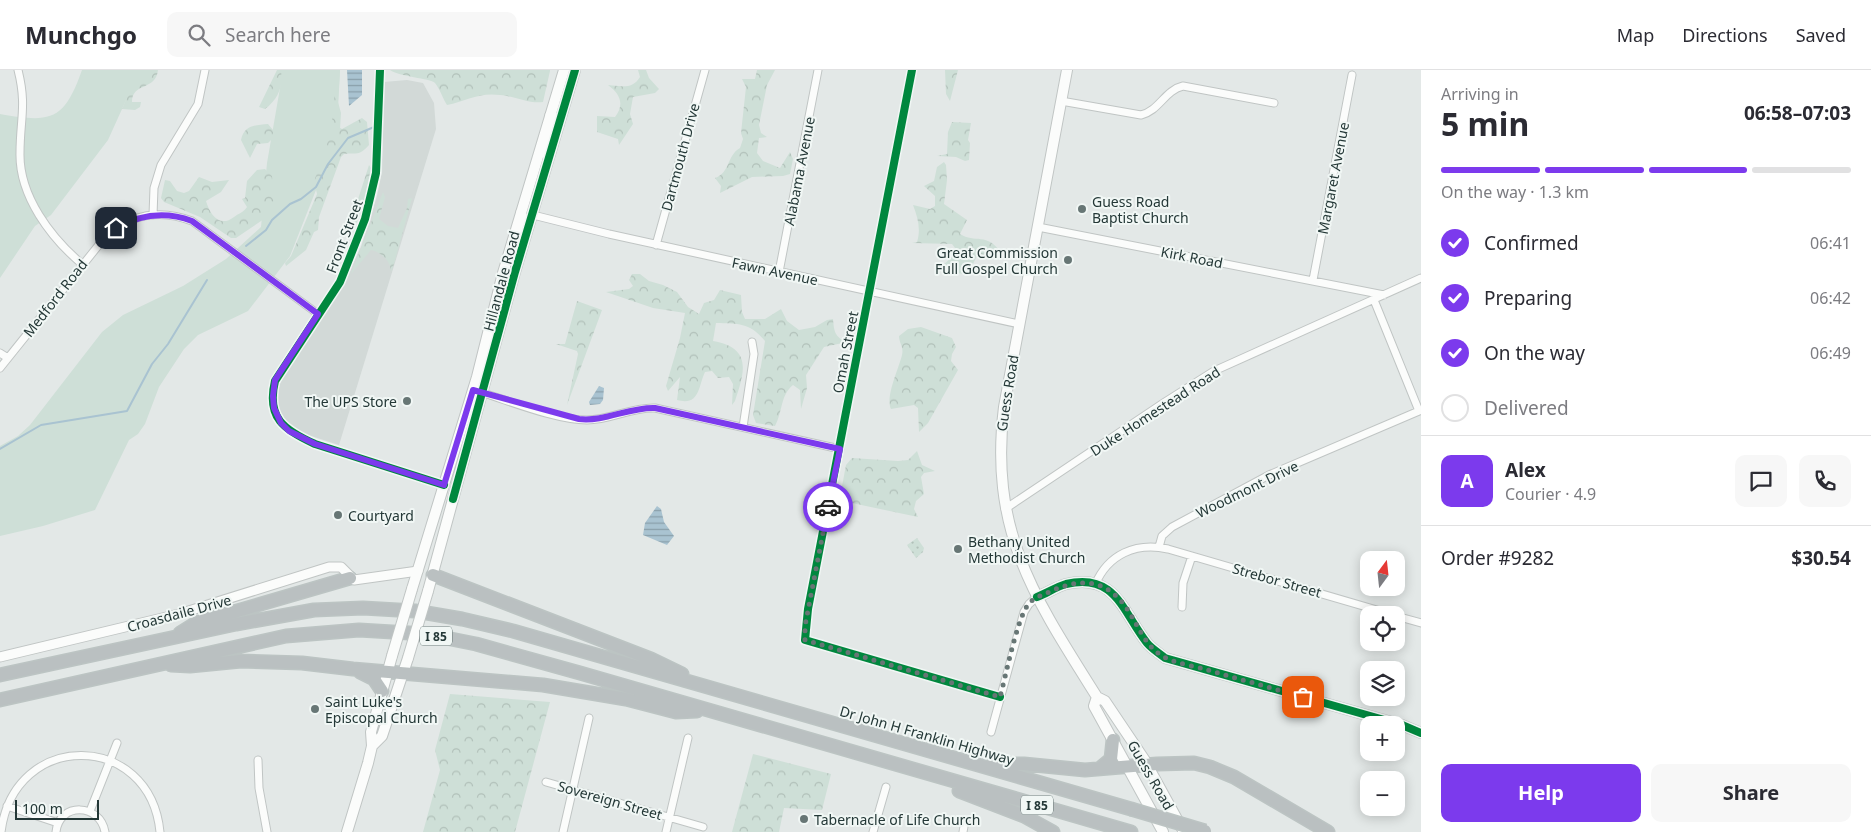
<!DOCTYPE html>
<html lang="en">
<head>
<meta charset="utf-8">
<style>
	body { margin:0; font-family:"Noto Sans",sans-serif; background:#f7f7f7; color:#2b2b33; height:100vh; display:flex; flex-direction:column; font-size:19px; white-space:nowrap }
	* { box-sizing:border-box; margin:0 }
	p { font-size:16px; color:#7c7c81 }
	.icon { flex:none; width:28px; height:28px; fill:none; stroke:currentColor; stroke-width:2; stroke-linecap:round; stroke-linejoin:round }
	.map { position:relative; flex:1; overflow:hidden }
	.side { display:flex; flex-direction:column; background:#fff; width:450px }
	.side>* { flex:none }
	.needle { width:32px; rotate:15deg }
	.buttons { position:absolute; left:1360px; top:481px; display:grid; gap:10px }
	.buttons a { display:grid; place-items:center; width:45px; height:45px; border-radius:10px; background:#fff; box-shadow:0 2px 12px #0003; font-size:25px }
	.scale { position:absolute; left:15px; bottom:12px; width:84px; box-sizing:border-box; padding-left:5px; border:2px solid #243837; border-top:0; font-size:14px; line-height:18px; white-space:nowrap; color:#243837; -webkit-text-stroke:4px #f1f7f5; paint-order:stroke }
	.pin { position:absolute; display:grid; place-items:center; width:42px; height:42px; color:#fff; margin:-21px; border-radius:10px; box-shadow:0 2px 8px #0006 }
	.courier { position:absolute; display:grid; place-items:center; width:50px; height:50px; margin:-25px; border:4px solid #7c3aed; border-radius:50%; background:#fff; color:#222; box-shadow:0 1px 6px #0007 }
	.overview em { font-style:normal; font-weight:700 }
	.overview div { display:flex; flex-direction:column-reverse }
	.overview { display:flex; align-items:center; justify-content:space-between; height:85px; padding:0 20px }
	h1 { font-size:32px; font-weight:700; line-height:38px }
	.bar { display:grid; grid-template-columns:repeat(4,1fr); gap:8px 5px; align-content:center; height:60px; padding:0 20px }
	.bar i { height:6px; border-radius:4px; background:#e1e1e2 }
	.bar .active { background:#7c3aed }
	.bar p { grid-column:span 4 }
	.line { display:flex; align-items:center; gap:12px; padding:0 20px; border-top:1px solid #e1e1e2 }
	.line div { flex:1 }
	.round { display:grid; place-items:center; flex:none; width:52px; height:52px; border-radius:10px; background:#f7f7f7 }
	ol { padding:0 20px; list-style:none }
	li { display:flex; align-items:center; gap:15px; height:55px }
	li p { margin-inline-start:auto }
	li .icon { padding:5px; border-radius:50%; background:#7c3aed; color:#fff; stroke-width:4 }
	li:last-child { color:#7c7c81 }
	li i { width:28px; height:28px; border:2px solid #e1e1e2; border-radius:50% }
	.action { display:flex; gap:10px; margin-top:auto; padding:10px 20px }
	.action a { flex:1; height:58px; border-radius:10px; background:#7c3aed; color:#fff; font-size:20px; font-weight:700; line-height:58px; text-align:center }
	.action a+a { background:#f7f7f7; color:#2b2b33 }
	header { display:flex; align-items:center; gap:30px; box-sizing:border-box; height:70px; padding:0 25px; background:#fff; border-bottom:1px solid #e1e1e2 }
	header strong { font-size:24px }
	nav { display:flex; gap:28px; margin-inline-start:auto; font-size:18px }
	.search { width:350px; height:45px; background:#f7f7f7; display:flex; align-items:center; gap:12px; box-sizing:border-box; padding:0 18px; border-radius:10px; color:#7c7c81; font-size:19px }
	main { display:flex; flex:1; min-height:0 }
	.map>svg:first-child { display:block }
	.built { fill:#d2d9d7 }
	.grass { fill:#cedfd7 }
	.forest { fill:url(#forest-crowns) }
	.park { fill:url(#park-dots) }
	.water { fill:url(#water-rules) }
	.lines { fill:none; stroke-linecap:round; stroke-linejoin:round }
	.stream { stroke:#a9c3d1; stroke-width:2 }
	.minor-casing { stroke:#c0c5c4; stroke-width:9 }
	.tertiary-casing { stroke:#c0c5c4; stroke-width:11 }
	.secondary-casing { stroke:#c0c5c4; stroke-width:12 }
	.motorway-casing { stroke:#bcc4c3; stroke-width:15 }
	.minor { stroke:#fbfcfb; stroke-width:7 }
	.tertiary { stroke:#fbfcfb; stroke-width:9 }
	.secondary { stroke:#fbfcfb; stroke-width:10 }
	.motorway { stroke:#bac0c1; stroke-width:12 }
	.secondary-bridge-casing { stroke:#c0c5c4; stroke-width:12; stroke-linecap:butt }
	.motorway-bridge-casing { stroke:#bcc4c3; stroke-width:15; stroke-linecap:butt }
	.secondary-bridge { stroke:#fbfcfb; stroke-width:10 }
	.motorway-bridge { stroke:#bac0c1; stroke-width:12 }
	.cycleway-casing { stroke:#f1f7f5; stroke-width:11 }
	.cycleway { stroke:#00873e; stroke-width:8 }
	.done { stroke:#677675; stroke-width:5; stroke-dasharray:0 9 }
	.route { stroke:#7c3aed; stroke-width:6 }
	.poi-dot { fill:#677675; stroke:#f1f7f5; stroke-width:2 }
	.labels { text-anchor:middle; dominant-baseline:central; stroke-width:4; stroke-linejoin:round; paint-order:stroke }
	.shield { fill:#f1f7f5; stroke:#627170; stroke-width:1 }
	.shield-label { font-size:12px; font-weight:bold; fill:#243837 }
	.street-label { font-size:14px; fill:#243837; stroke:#f1f7f5 }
	.poi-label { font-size:14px; fill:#243837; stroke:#f1f7f5; text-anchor:start }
</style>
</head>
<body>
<header>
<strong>Munchgo</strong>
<div class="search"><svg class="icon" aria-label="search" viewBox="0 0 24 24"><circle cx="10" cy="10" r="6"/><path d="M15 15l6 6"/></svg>Search here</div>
<nav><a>Map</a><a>Directions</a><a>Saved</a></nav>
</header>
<main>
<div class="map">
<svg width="1421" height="762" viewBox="0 0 1421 762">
	<defs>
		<pattern id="forest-crowns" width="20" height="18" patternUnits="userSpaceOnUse" patternTransform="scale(1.25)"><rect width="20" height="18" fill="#cedfd7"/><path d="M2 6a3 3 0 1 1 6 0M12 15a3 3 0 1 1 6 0" fill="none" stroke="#b1c0b9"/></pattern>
		<pattern id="park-dots" width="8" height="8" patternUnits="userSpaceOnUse" patternTransform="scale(1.25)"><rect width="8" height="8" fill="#cedfd7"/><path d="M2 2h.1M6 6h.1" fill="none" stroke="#b1c0b9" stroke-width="1.8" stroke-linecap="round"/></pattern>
		<pattern id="water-rules" width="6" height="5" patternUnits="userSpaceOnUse" patternTransform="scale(1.25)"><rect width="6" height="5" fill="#a9c3d1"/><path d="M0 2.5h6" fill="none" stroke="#899faa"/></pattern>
	</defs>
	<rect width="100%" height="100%" fill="#e3e8e7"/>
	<path class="built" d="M407 10 423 13 434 33 436 59 339 375 299 362 289 355 281 345 278 335V321L283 304 337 225 361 177 377 126 382 102 384 12Z"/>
	<path class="grass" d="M82 0H144L127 28 108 70 51 145 35 156 0 208V44C51 53 64 51 82 0Z
		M281 0H340L338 32 341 43 340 59 290 186 248 241 198 265 184 279 159 317 145 354 138 364 129 370 95 440 43 456 0 466V376L18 366 30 355 102 262 123 245 183 216 226 189 261 157 267 93 280 18Z"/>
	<path class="forest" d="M143 0H158C156 21 132 12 132 32H141L140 37 135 40 122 39 130 20Z
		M277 0H281C283 17 279 28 265 39L259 37Z
		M337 0H340L337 56 342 59 362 48 367 52 369 75C358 87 357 82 344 84L341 87 319 147 318 160 314 162 306 180 286 196 285 193 291 186 317 124 314 111 325 83 332 52Z
		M390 0H550V1L543 32C529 34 514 26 500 25 479 22 466 31 447 35 443 29 440 19 435 13 430 8 399 7 390 0Z
		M638 0H646L649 8 659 19 655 23 633 27 630 44 633 54 619 75 618 69 597 62V46L615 47C625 34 620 24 608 15 621 16 632 20 640 7Z
		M757 0H775L767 15 759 55 761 63 767 67 759 68 757 83 763 91 780 98 790 82 793 89 790 104 783 106 752 107 720 123 721 116 715 108C730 103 727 85 740 78L743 69 741 63 746 17 742 9H755Z
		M945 0H958L950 31 946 24Z
		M952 52 971 53 968 70 970 73 969 90 965 91 956 87 937 86 947 84 948 62Z
		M268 54 273 60V68L268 73 257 74 250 88 241 70C244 56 254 55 268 54Z
		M944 92 946 95 947 110 944 134 967 150 960 164C975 174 987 161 1002 184L995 186 978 184 969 202 964 204 940 200V198L955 184V178L952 174 912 173 917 172C921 159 918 148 913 135L930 139 935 136V126L924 116 934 111 937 97Z
		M369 95 371 98C367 118 363 144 352 161L351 151Z
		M265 99 272 106 274 135 267 147 236 168H231L200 147 164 132 161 128 165 110 170 111 177 121 184 123 189 121 199 107 212 112 229 110 221 122 206 131C210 145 220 158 234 147 239 143 243 143 247 137L242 129 245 128 247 111 257 100Z
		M383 122 385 127 379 149 388 156 398 158 407 138 408 129 412 128 394 194 391 202C391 191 381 182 371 180L351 204Z
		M632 204H640L649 211 663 215 677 222 688 237 699 244 704 233 714 230 720 220 741 225 742 242 745 249H765L781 239 787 251 799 260 815 257 827 250 833 249C834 262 835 267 847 272L824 277 806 305 807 318 801 339 800 320 793 315C780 326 783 341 775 356L756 353 753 345 765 271C749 252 739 254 716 253L713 271C752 278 745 301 735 331L732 335 733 314 729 307 718 308 712 301 705 302C698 317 700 336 677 330L680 307 668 321 666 316 680 268 685 243 653 238 606 222 629 219 633 216 629 210Z
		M577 231 602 240 567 335 578 284 577 281 556 274H565Z
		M921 257 952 268 956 277 952 284 951 291 958 300 928 353 919 362 918 338 914 335 891 339C885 327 899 298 902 285 904 277 899 273 899 266L908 259Z
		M917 381 922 395 935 401 924 403 921 407 924 424 916 431 914 439 918 447 847 432 840 427 846 395 852 388 898 391 908 390Z
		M450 624 550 632 515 762H423L440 700 435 680Z
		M753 684 831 704 822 740 784 738 779 762H732Z"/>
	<path class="park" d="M917 468 924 478 923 482 916 488 907 475Z"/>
	<path class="water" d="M347 0H362V25L349 36Z
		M599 316 604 318 603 330 600 334 590 335 589 332Z
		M657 436 661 439 664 452 674 466 667 475 643 465 645 453Z"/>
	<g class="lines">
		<path class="stream" d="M246 176 266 160 272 150 290 134 301 129 316 117 328 94 348 68 374 57
			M0 379 41 355 127 341 152 294 168 274 207 210"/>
		<g class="minor-casing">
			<path id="minor" d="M18 0C27 36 20 49 20 83 19 126 51 168 82 194
				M380 0 376 103 365 149 340 212 275 311C266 348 284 360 315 374L444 415
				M912 0 808 539 805 570 1000 627
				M1061 31 1141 45C1159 41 1165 20 1183 16L1274 33
				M153 145 154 118 161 95 198 34 205 0
				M533 145 609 164 1019 254
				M1038 157 1384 225
				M656 175 705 0
				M779 202 818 0
				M1313 210 1352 5
				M0 283 8 288
				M0 298 106 166C131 144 161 139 192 151L318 244
				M480 322C510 331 556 350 587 350 611 350 631 337 655 338L840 379
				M743 357 754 284 752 272
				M1005 439 1165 332 1214 301 1421 208
				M1159 477 1162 466 1172 457 1269 405 1419 341 1374 230
				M1095 515C1108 484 1136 472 1168 479L1394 545
				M1182 537 1183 513 1192 486
				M1396 546 1421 553
				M991 662 1024 542 1029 534 1037 527
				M258 690 259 718 267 762
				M546 712 703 757
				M7 736 58 753
				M90 741 117 673
				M1 762C14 659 150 661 160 762
				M56 762C59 732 100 733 105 762
				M563 762 589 648
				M666 762 688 668
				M873 762 886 717
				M963 762 965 751"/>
		</g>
		<g class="tertiary-casing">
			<path id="tertiary" d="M546 84 554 51V47L550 45
				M517 185 524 152 521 142
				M0 587 179 544 329 497H341L354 510 418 501"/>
		</g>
		<g class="secondary-casing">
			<path id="secondary" d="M1067 0 1004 337C989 461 1034 527 1097 627L1105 631 1144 689 1184 762
				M412 519 477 307 503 203 564 0
				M428 521 515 202 575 0
				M1037 527C1047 523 1056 517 1066 514 1116 502 1123 543 1147 573 1152 579 1159 583 1165 588L1402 655 1421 663
				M1097 627 1094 636 1163 762
				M372 676 382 666 408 588
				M347 762 368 693 372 676 371 662 392 586"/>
		</g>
		<g class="motorway-casing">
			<path id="motorway" d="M433 505 651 589 682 604
				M180 563 196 553 350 508
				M171 595 190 596 241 591 302 593 353 599 543 615 626 629 676 642 697 641
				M360 602 374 609 382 621
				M0 605 236 554 314 540 363 538 415 541 462 549 513 561 1131 739
				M0 630 286 566 359 560 426 564 476 574 580 603 1131 762
				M993 694H1024L1085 700 1157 694 1194 693 1210 697 1234 707 1328 762
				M1099 699 1111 689 1113 670
				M959 721 1024 746 1053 762"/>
		</g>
		<use href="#minor" class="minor"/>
		<use href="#tertiary" class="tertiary"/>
		<use href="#secondary" class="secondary"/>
		<use href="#motorway" class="motorway"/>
		<g class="secondary-bridge-casing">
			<path id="secondary-bridge" d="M392 586 412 519
				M408 588 428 521"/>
		</g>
		<g class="motorway-bridge-casing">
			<path id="motorway-bridge" d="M1131 739 1205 761"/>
		</g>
		<use href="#secondary-bridge" class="secondary-bridge"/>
		<use href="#motorway-bridge" class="motorway-bridge"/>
		<g class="cycleway-casing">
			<path id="cycleway" d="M380 0 376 103 365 149 340 212 275 311C266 348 284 360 315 374L444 415
				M912 0 808 539 805 570 1000 627
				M453 429 515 202 575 0
				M1037 527C1047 523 1056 517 1066 514 1116 502 1123 543 1147 573 1152 579 1159 583 1165 588L1402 655 1421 663"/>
		</g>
		<use href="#cycleway" class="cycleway"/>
	</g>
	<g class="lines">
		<path class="done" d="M828 437 805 556V570L1000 627C1006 605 1016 554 1027 536 1032 528 1041 526 1049 522 1075 510 1100 507 1121 531 1137 549 1142 575 1164 587 1177 594 1194 596 1208 600 1239 609 1271 618 1303 627"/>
		<path class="route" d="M116 158C141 144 165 141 192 151L318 244 275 310 273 326 274 338 281 353 289 361 315 374 444 415 473 320 579 349C605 352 629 337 655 338L840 379 828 437"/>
	</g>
	<g class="poi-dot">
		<circle cx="1082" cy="139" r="5"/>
		<circle cx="1068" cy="190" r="5"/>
		<circle cx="407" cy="331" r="5"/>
		<circle cx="338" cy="445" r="5"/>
		<circle cx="958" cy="479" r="5"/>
		<circle cx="315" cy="639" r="5"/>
		<circle cx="804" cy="749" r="5"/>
	</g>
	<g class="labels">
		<g class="shield">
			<rect x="420" y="556.5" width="32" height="19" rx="4"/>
			<rect x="1021" y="725.5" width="32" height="19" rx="4"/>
		</g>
		<g class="shield-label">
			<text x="436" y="566">I 85</text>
			<text x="1037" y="735">I 85</text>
		</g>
		<g class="street-label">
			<text transform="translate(680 87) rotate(-75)">Dartmouth Drive</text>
			<text transform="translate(799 101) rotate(-79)">Alabama Avenue</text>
			<text transform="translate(1333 108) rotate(-79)">Margaret Avenue</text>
			<text transform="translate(344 166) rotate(-69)">Front Street</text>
			<text transform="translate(1192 187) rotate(11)">Kirk Road</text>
			<text transform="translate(775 201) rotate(12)">Fawn Avenue</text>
			<text transform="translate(501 211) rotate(-75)">Hillandale Road</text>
			<text transform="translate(55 228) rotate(-52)">Medford Road</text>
			<text transform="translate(845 282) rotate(-79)">Omah Street</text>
			<text transform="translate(1007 323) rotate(-81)">Guess Road</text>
			<text transform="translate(1155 341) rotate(-33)">Duke Homestead Road</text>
			<text transform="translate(1247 419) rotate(-26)">Woodmont Drive</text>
			<text transform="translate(1277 510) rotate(16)">Strebor Street</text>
			<text transform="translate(179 543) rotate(-15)">Croasdaile Drive</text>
			<text transform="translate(927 665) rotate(16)">Dr John H Franklin Highway</text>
			<text transform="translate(1151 705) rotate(60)">Guess Road</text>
			<text transform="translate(610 730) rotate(16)">Sovereign Street</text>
		</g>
		<g class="poi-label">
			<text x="1092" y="131">Guess Road<tspan x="1092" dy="16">Baptist Church</tspan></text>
			<text x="1058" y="182" text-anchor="end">Great Commission<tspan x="1058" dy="16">Full Gospel Church</tspan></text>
			<text x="397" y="331" text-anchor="end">The UPS Store</text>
			<text x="348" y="445">Courtyard</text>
			<text x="968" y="471">Bethany United<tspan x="968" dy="16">Methodist Church</tspan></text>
			<text x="325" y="631">Saint Luke's<tspan x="325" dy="16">Episcopal Church</tspan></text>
			<text x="814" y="749">Tabernacle of Life Church</text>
		</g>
	</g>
</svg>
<div class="buttons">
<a><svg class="needle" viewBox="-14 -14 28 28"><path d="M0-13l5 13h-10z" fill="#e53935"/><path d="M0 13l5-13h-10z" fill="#7c7c81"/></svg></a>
<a><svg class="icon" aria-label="locate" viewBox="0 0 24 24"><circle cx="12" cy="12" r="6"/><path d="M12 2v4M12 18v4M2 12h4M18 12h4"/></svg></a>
<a><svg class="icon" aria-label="layers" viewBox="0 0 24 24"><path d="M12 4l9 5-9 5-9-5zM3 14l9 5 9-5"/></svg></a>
<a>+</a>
<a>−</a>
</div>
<div class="scale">100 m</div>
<div class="pin" style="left:1303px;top:627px;background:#ea580c"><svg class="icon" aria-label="bag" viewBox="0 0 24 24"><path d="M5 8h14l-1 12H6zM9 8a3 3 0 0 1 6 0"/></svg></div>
<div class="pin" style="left:116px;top:158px;background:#1f2937"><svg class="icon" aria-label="home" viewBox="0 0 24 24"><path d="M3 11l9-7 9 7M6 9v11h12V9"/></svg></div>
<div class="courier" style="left:828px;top:437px"><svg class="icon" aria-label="car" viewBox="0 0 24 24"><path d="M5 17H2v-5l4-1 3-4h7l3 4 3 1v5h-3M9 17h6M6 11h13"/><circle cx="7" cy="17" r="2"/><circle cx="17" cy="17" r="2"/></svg></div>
</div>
<section class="side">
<div class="overview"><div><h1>5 min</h1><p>Arriving in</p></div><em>06:58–07:03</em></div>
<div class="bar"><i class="active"></i><i class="active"></i><i class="active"></i><i></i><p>On the way · 1.3 km</p></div>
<ol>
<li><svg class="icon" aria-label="check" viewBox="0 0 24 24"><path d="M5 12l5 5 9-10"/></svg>Confirmed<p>06:41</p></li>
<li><svg class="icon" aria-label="check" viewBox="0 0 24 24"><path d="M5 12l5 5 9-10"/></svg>Preparing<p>06:42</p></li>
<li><svg class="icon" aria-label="check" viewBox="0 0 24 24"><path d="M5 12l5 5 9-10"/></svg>On the way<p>06:49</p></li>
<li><i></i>Delivered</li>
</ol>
<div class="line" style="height:90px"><b class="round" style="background:#7c3aed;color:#fff">A</b><div><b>Alex</b><p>Courier · 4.9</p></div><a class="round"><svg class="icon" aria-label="chat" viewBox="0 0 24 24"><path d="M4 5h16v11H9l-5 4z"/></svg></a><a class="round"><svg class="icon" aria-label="phone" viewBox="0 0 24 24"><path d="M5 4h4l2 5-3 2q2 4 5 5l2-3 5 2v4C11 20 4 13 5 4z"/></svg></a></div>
<div class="line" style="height:65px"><div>Order #9282</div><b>$30.54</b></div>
<div class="action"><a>Help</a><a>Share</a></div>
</section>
</main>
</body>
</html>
